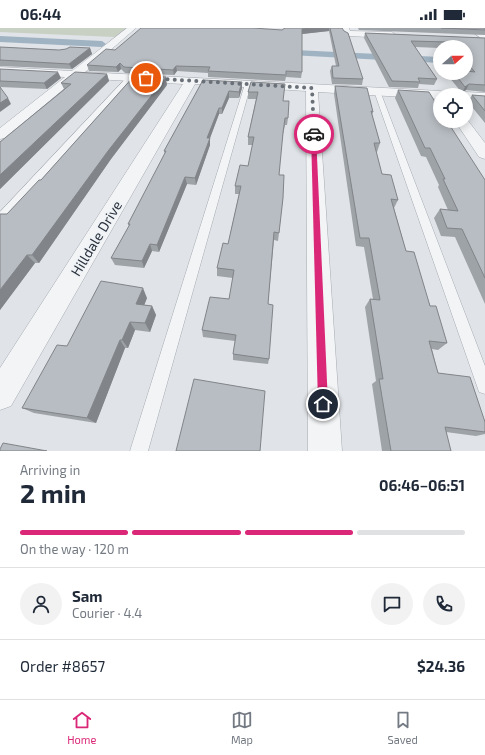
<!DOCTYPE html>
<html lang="en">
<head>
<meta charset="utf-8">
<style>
	body { margin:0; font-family:"Exo 2",sans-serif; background:#f2f2f3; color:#1f2937; height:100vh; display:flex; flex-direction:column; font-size:15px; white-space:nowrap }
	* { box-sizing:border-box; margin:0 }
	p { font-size:13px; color:#747a83 }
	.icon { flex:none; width:22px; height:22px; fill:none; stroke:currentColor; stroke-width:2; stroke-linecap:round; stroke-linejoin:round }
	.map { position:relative; height:423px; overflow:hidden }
	.panel { display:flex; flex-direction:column; background:#fff; flex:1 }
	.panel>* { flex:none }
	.needle { width:26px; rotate:69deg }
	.fabs { position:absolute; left:433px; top:12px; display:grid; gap:8px }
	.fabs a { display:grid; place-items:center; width:40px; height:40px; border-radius:50%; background:#fff; box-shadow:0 2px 10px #0003; font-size:20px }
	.pin { position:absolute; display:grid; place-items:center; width:34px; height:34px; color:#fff; margin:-17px; border:2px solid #fff; border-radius:50%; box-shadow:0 1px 4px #0007 }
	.courier { position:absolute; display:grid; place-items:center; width:40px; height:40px; margin:-20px; border:3px solid #db2777; border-radius:50%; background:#fff; color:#222; box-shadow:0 1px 5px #0007 }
	.overview em { font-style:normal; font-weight:700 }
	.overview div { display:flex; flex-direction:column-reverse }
	.overview { display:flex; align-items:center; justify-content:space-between; height:68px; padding:0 20px }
	h1 { font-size:26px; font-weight:700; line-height:30px }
	.bar { display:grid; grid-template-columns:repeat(4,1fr); gap:6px 4px; align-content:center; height:48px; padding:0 20px }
	.bar i { height:5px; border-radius:3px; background:#e0e1e3 }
	.bar .selected { background:#db2777 }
	.bar p { grid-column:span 4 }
	.line { display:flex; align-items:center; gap:10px; padding:0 20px; border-top:1px solid #e0e1e3 }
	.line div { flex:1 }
	.round { display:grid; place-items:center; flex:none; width:42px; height:42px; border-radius:21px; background:#f2f2f3 }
	.status { display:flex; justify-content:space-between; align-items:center; height:28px; padding:0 20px; background:#fff; direction:ltr }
	.status svg { height:11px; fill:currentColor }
	.dock { display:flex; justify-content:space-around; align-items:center; height:56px; border-top:1px solid #e0e1e3; background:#fff; font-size:11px; color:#747a83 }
	.dock a { display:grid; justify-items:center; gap:2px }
	.dock .selected { color:#db2777 }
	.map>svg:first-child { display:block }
	.green { fill:#c7d0c2 }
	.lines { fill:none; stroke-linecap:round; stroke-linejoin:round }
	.canal { fill:#9fb3c3; fill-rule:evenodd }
	.service-casing { stroke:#a6aab1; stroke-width:1 }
	.minor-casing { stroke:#a6aab1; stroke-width:1 }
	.service { fill:#f2f4f6; fill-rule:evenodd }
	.minor { fill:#f2f4f6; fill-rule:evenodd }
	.wall { fill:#9ea3a8 }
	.shaded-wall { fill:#818488 }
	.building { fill:#b8bdc3; stroke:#818488 }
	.route { fill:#db2777 }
	.done { stroke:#6a7078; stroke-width:4; stroke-dasharray:0 7.2 }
	.labels { text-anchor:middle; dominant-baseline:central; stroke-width:3; stroke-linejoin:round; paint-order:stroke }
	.street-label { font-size:14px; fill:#2a323d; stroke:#eff2f5 }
</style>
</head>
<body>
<div class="status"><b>06:44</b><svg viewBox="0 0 49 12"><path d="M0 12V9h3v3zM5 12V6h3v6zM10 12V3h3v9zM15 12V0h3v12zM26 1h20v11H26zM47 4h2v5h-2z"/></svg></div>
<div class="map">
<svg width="485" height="423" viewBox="0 0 485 423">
	<rect width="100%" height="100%" fill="#e0e3e7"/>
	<path class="green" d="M0 0H127L115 9 0 4Z"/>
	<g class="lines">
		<path class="canal" d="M0 8 102 13 106 16 102 19 0 14Z
			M274 21 440 29V35L271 26 269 24 271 22Z"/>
		<g class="service-casing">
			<path id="service" d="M128 48 133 49 4 193 0 194V184Z
				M248 54 251 56 148 423H130L245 56Z
				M377 61 380 63 485 338V366L479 364 477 358 374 63Z"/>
		</g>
		<g class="minor-casing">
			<path id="minor" d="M127 0H136L85 44 440 63 444 64 446 67H440V71L318 64 342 423H308L306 63 195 56 11 378 0 382V340L183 56 77 50 5 110 0 111V100L65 49 0 45V39L72 43Z
				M341 0H349L350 3 392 4 396 7 392 10 347 8 344 7Z
				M467 0H476L485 6V13Z
				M466 64 485 65V73L466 72V67H461Z
				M466 90 485 115V131L479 129 455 93H466Z"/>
		</g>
		<use href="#service" class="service"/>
		<use href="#minor" class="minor"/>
	</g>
	<path class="wall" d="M285 0H342L363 51 362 57 332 56 330 43 332 38H336L329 3 302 6V44L301 50 286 49 285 53 208 49V45L177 43 174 47 125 45 121 41 118 44 89 43 87 37 115 22 282 2Z
		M358 0H485V7L359 2Z
		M365 5 485 10V64L466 62 462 65 449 49 451 45H466V19H440V20L415 19 437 51 434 57 419 56 418 60 389 59 364 10Z
		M0 19 59 22 90 20 92 26 72 41 0 38Z
		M0 41 61 50 47 61 0 59Z
		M107 46 109 53 0 161V114L64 61 61 55Z
		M203 52 242 60 239 70H229L222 86H219L210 110V117L196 157 187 156 159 224 152 223 144 240 115 237 111 230 129 198 128 196 165 126 164 123Z
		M251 54 283 73 288 90 287 97H285L282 111 279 147 283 170 278 213 274 212 268 276 269 331 268 336 233 332V326L235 313 203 309 202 302 229 271 233 250 217 248V240L228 216 239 166H235V158L248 138 253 117H248V109L256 71H248V64Z
		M167 57 111 131 39 235H35L0 282 7 186 41 152Z
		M335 58 373 84 372 87 380 115 377 124H376L382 146 398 172 394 180 406 223 447 315 438 322 432 321 438 345 485 394V406L476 408 446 404 451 423H382L372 356 376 353 365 279 370 271H373L364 219 356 218 334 66Z
		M398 62 485 152V276L455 209 441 208 434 190 440 181 448 182 438 159 439 157 426 129 421 128 395 70Z
		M472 67 485 68V95L468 74Z
		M147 270 144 277 152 278 156 287 150 304 135 302 128 320H125L96 395 34 385 22 380 67 318Z"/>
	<path class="shaded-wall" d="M312 0H329V3L302 6V1Z
		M90 20 92 26 72 41 69 36Z
		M120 35 121 41 118 44 116 39Z
		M176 38 177 43 174 47 173 42Z
		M58 44 61 50 47 61 44 55Z
		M107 46 109 53 0 161V147Z
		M166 49 167 57 111 131 39 235 32 227 108 123Z
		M242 54V60L239 70V64Z
		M469 56 466 62 462 65 465 59Z
		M229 63V70L222 86V80Z
		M8 70 11 76 0 84V75Z
		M219 80V86L210 110V117L196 157 195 150 207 110Z
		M185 149 187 156 159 224 157 217Z
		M150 216 152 223 144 240 142 233Z
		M27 227 35 235 0 282V262Z
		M143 260 147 270 141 285 136 276Z
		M152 278 156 287 150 304 145 295Z
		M130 294 135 302 128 320 122 312Z
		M120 312 125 320 96 395 87 390Z"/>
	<path class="building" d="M141 0H253L282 2 285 0H312L302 1V44L286 43V47L208 43 210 39 176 38 173 42 124 39 120 35 116 39 87 37 106 21 115 22Z
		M330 0H342L344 3 348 5 363 51 333 50 332 38H339Z
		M441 0H485V2Z
		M365 5 485 10V57L469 56 465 59 454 45H466V43L475 44 466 34V19H452L447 14 411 13 437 51 418 50 420 54 392 53Z
		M0 19 59 22 66 21 70 19 90 20 69 36 0 32Z
		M0 41 58 44 44 55 0 53Z
		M75 44 107 46 0 147V114L71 56 61 55Z
		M134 48 166 49 108 123 32 227H27L0 262V186H7L39 152H41Z
		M203 52 242 54 239 64 229 63 222 80H219L207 110H210L195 150 185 149 157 217 150 216 142 233 111 230 130 196H128L166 123H164Z
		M251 54 285 56 283 73H289L288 90H285L283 105 279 147H284L283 170 279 205 274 204 268 276 273 277 269 331 233 326 236 307 202 302 210 269 229 271 234 242 217 240 223 215 228 216 241 158H235L240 137 248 138 254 109H248L258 64H248Z
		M335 58 367 60 373 84 371 83 380 115H374L382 146 391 147 398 172 391 171 406 223 414 224 430 278H436L447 315 429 313 438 345 470 349 485 394V404L445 399 451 423H391L379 351H383L370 271 380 272 369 210H360Z
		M0 59 8 70 0 75Z
		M398 62 429 64 440 82V93H447L485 152V250L462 201 447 200 440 181 458 183 443 151H445L430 120H425Z
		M472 67 485 68V83Z
		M101 253 143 260 136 276 152 278 145 295 130 294 122 312H120L87 390 22 380 57 317 67 318Z
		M194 351 265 363 260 423H176Z
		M3 415 47 423H0V421Z"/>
	<path class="route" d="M314 104 316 106 328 376 326 379 323 380 320 379 318 376 311 106Z"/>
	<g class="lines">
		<path class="done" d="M146 50 312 60 314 106"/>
	</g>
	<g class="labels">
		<g class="street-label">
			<text transform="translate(96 210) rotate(-59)">Hilldale Drive</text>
		</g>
	</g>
</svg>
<div class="fabs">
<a><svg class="needle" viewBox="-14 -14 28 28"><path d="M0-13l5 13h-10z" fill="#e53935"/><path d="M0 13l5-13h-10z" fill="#747a83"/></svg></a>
<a><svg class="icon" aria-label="locate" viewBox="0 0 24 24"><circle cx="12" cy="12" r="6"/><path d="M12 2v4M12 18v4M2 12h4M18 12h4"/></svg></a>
</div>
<div class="pin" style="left:146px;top:50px;background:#ea580c"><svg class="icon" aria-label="bag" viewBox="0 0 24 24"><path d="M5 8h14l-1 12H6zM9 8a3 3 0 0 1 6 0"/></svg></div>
<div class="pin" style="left:323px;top:376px;background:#1f2937"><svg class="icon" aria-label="home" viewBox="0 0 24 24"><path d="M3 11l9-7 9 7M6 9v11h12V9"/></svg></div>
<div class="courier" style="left:314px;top:106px"><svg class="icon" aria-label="car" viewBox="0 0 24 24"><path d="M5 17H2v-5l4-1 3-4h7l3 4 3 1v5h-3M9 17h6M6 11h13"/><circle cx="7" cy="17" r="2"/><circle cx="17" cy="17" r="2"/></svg></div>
</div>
<section class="panel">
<div class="overview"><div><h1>2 min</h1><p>Arriving in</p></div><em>06:46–06:51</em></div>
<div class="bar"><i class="selected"></i><i class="selected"></i><i class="selected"></i><i></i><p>On the way · 120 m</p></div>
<div class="line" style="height:72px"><a class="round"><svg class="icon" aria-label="person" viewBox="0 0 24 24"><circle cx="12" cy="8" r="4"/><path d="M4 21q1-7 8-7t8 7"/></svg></a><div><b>Sam</b><p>Courier · 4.4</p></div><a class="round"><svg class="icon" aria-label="chat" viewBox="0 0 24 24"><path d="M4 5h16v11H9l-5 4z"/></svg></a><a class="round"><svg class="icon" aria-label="phone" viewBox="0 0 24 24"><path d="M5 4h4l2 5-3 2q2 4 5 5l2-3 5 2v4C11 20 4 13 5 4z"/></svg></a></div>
<div class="line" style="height:52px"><div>Order #8657</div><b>$24.36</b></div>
</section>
<nav class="dock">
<a class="selected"><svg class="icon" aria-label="home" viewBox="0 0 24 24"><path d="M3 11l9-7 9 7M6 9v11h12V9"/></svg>Home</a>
<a><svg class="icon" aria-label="map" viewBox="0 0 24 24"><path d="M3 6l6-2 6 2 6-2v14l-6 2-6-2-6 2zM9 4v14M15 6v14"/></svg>Map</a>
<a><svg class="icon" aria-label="saved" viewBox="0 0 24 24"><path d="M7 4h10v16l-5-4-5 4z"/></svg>Saved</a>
</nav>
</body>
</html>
